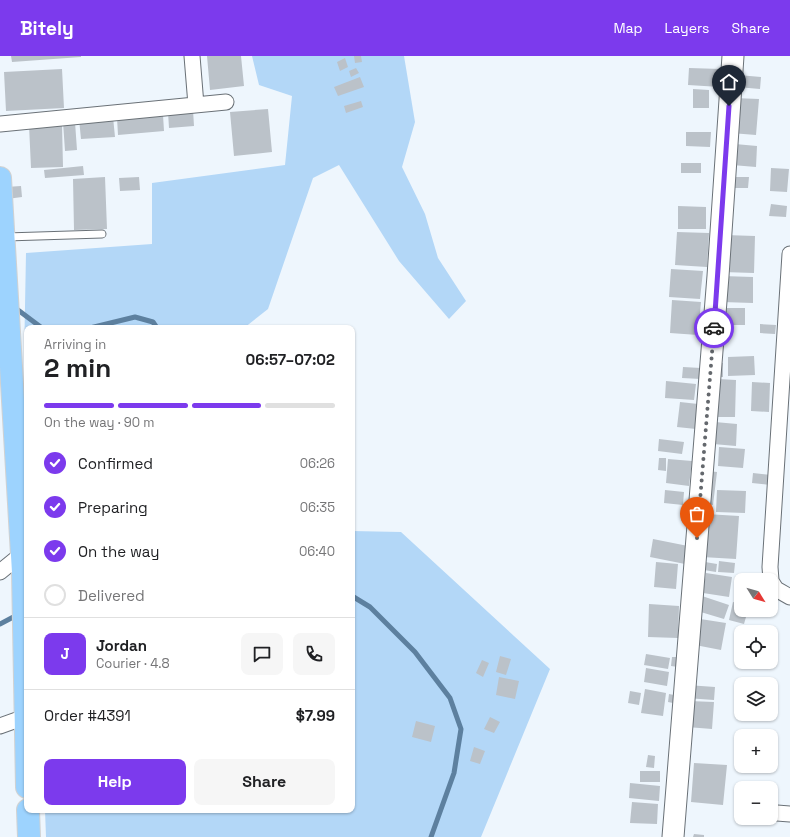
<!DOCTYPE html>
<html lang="en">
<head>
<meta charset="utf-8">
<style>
	body { margin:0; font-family:"Space Grotesk",sans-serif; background:#f6f6f6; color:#202124; height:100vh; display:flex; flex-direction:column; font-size:15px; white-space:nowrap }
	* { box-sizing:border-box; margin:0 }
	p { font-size:13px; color:#757577 }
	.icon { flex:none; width:22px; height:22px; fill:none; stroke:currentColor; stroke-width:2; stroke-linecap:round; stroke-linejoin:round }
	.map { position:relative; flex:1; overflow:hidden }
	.side { position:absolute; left:24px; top:269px; width:331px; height:488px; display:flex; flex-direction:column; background:#fff; border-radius:8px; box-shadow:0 1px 3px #0004 }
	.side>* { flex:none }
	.needle { width:26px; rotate:127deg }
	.tools { position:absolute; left:734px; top:517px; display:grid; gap:8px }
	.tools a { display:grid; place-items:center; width:44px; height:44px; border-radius:8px; background:#fff; box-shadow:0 1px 3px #0004; font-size:20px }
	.pin { position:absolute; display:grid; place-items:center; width:34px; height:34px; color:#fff; margin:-41px -17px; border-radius:50% 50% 50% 0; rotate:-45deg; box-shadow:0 0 4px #0007 }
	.pin .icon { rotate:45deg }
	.courier { position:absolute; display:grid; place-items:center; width:40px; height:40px; margin:-20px; border:3px solid #7c3aed; border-radius:50%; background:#fff; color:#222; box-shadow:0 1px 5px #0007 }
	.overview em { font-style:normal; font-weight:600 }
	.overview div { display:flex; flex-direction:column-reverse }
	.overview { display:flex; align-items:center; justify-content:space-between; height:68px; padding:0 20px }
	h1 { font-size:26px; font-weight:600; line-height:30px }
	.bar { display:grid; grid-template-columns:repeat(4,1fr); gap:6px 4px; align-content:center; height:48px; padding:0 20px }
	.bar i { height:5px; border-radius:3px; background:#e0e0e0 }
	.bar .selected { background:#7c3aed }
	.bar p { grid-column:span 4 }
	.line { display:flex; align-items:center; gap:10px; padding:0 20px; border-top:1px solid #e0e0e0 }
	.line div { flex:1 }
	.round { display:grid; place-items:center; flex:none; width:42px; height:42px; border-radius:8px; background:#f6f6f6 }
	ol { padding:0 20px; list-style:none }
	li { display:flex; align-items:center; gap:12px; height:44px }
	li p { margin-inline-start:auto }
	li .icon { padding:4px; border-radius:50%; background:#7c3aed; color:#fff; stroke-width:4 }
	li:last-child { color:#757577 }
	li i { width:22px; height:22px; border:2px solid #e0e0e0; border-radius:50% }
	.primary-button { display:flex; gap:8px; margin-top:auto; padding:8px 20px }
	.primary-button a { flex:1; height:46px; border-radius:8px; background:#7c3aed; color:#fff; font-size:16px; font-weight:600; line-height:46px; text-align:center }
	.primary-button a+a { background:#f6f6f6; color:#202124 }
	header { display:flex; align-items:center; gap:24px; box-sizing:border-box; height:56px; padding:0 20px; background:#7c3aed; color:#fff }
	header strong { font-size:19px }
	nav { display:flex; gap:22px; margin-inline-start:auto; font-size:14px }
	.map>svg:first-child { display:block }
	.green { fill:#b3d7f7 }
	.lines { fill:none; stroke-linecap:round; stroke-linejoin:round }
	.stream { stroke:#5d809f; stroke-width:5 }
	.building { fill:#bbc2c9 }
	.lane-casing { stroke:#6a7177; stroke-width:9 }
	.street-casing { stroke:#6a7177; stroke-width:17 }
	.secondary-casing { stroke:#6a7177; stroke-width:23 }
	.primary-casing { stroke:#d1d2d2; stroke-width:24 }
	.lane { stroke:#fff; stroke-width:7 }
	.street { stroke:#fff; stroke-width:15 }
	.secondary { stroke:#fff; stroke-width:21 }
	.primary { stroke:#9dd3fe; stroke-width:22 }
	.done { stroke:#64686d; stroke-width:4; stroke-dasharray:0 7.2 }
	.route { stroke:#7c3aed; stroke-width:5 }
</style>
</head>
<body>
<header>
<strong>Bitely</strong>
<nav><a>Map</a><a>Layers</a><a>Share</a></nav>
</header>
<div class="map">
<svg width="790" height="781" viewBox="0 0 790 781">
	<rect width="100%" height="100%" fill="#eef6fd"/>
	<path class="green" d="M252 0H404L415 66 402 111 425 158 438 202 466 245 449 263 399 205 339 109 313 122 268 253 244 272H27V304H24L26 197 152 188V127L285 109 292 40 259 29Z
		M352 475 401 476 550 613 481 781H46L45 754H352Z"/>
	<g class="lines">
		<path class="stream" d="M14 251 42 272
			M90 272 135 261 153 266 157 272
			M352 540 370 551 415 596 450 642 461 673 454 717 431 781
			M0 568 19 558"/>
	</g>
	<path class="building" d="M11 0H81V1L12 6Z
		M207 0H241L244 30 210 34Z
		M354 0H361L362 6 355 7Z
		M345 2 348 11 340 15 337 6Z
		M356 12 359 17 351 21 349 15Z
		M689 12 721 13 720 31 688 29Z
		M62 13 64 52 6 55 4 16Z
		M738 19 761 21 760 33 737 31Z
		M360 21 364 31 338 40 334 31Z
		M693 33 709 34V52H693Z
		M734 42 759 43 756 79 731 77Z
		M361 45 363 51 346 57 344 50Z
		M268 53 272 96 234 100 230 56Z
		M193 54 194 70 169 72 168 56Z
		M163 59 164 75 118 79 117 62Z
		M113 61 115 81 81 83 79 63Z
		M63 66H75L77 94 65 95Z
		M62 68 63 111 31 112 29 69Z
		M686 76H711L710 91 686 90Z
		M735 88 757 90 756 111 732 109Z
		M681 107H701V117H681Z
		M83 110 84 119 45 122 44 114Z
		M771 112 789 113 787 136 770 135Z
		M105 121 107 173 74 174 73 123Z
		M139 121 140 134 120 135 119 122Z
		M734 121H749L748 132H733Z
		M21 130 22 141 7 143 6 131Z
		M771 148 787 150 786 161 769 160Z
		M678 150 706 151V173H678Z
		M677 176 709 177 707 211 675 209Z
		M725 179 755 180 754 217 723 216Z
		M671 213 703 215 700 243 669 241Z
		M722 220 753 221V247L722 246Z
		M672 244 701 246 698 279 670 277Z
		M725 252H745V269H725Z
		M760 268 776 269 775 278 760 277Z
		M754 300 755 319 728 320V301Z
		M714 307H723V321H713Z
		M24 310H27V324H24Z
		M683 311 701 312V323L682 322Z
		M718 323 736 324 735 361H718Z
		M666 325 696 328 694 344 665 342Z
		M752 326 770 327 769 356 751 355Z
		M680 346 698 348 696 373 677 371Z
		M715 366 737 368 736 390 713 388Z
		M659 383 684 386 682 398 658 395Z
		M719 391 745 393 743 412 718 410Z
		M659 402H666V415L658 414Z
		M668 403 692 405 689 430 666 427Z
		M708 415 717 416 713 449 704 448Z
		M753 417 771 419 770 429 752 427Z
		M665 434 684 436 683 449 664 447Z
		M717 434 746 435 745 457 716 456Z
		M706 458 739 460 736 503 702 501Z
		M653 483 688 490 685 508 650 501Z
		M719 505 735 507 734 517 718 516Z
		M656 506 678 508 676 533 654 531Z
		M705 506 717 508 716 516 704 514Z
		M706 517 732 521 729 541 703 537Z
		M699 539 729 549 724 563 694 554Z
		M733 546 741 548V554H748L744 568 729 564Z
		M649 548 679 550 678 582 648 581Z
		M694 562 726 567 721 594 690 588Z
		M646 598 670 602 668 613 644 609Z
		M500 600 511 603 506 619 496 616Z
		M672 601H678V611L671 610Z
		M482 604 489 607 483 621 476 617Z
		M646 612 669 616 667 630 644 626Z
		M499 621 519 625 515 643 496 639Z
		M687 629 715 631 714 644 686 642Z
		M645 633 666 637 663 660 641 657Z
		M630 635 641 637 639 649 628 647Z
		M669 638 674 639 673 647 668 646Z
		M689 645 714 646 712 673 687 671Z
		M490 661 500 666 494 677 484 673Z
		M416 665 435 670 431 686 412 681Z
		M474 691 485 695 480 708 470 705Z
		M648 699 655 700 654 712 646 711Z
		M694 707 727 709 723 749 691 746Z
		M640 715H660V726H640Z
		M630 727 660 730 659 745 629 742Z
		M632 746 658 748 657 768 630 767Z
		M694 778 704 779V781H693Z"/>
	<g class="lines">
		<g class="lane-casing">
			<path id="lane" d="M6 181 102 178"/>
		</g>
		<g class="street-casing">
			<path id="street" d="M192 0 196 49
				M0 68 226 46
				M0 516 22 498
				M771 524 770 511 790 198
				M771 525 776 533 790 541
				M0 670 25 661
				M777 757 790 758"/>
		</g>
		<g class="secondary-casing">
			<path id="secondary" d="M673 781 718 220 733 0"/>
		</g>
		<g class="primary-casing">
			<path id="primary" d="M0 122 23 516 27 731
				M28 754 29 781"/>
		</g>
		<use href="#lane" class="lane"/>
		<use href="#street" class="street"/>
		<use href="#secondary" class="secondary"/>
		<use href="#primary" class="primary"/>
	</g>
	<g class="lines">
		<path class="done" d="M697 482 714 272"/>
		<path class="route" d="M714 272 729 50"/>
	</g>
</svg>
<div class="tools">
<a><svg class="needle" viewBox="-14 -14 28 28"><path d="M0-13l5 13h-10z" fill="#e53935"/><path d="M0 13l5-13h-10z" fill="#757577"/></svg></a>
<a><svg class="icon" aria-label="locate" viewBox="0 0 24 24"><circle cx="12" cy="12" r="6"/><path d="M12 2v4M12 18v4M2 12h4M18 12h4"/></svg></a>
<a><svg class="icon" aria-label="layers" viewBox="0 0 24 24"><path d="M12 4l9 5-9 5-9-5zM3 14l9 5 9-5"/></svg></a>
<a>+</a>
<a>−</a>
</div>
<div class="pin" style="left:697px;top:482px;background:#ea580c"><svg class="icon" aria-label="bag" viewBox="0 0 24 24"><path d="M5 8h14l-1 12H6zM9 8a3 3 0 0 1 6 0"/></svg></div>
<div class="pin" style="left:729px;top:50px;background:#1f2937"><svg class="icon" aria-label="home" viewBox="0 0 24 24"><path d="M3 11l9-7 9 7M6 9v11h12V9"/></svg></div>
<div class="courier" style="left:714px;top:272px"><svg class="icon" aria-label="car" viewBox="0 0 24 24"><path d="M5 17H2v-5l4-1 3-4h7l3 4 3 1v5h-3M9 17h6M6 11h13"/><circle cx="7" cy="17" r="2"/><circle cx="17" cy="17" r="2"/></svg></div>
<section class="side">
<div class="overview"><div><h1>2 min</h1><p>Arriving in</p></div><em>06:57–07:02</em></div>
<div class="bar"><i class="selected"></i><i class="selected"></i><i class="selected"></i><i></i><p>On the way · 90 m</p></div>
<ol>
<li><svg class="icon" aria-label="check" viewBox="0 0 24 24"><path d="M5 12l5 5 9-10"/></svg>Confirmed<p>06:26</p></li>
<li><svg class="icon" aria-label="check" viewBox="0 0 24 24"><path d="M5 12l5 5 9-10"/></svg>Preparing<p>06:35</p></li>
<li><svg class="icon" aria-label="check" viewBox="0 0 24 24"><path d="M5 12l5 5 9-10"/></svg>On the way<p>06:40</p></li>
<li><i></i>Delivered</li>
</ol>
<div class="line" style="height:72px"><b class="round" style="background:#7c3aed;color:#fff">J</b><div><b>Jordan</b><p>Courier · 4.8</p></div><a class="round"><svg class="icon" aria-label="chat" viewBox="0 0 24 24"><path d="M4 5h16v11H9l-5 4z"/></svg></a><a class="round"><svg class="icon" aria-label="phone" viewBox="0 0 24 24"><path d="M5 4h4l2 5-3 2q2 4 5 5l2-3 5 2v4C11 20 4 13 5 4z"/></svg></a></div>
<div class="line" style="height:52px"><div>Order #4391</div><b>$7.99</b></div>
<div class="primary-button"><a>Help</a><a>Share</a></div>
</section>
</div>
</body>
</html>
